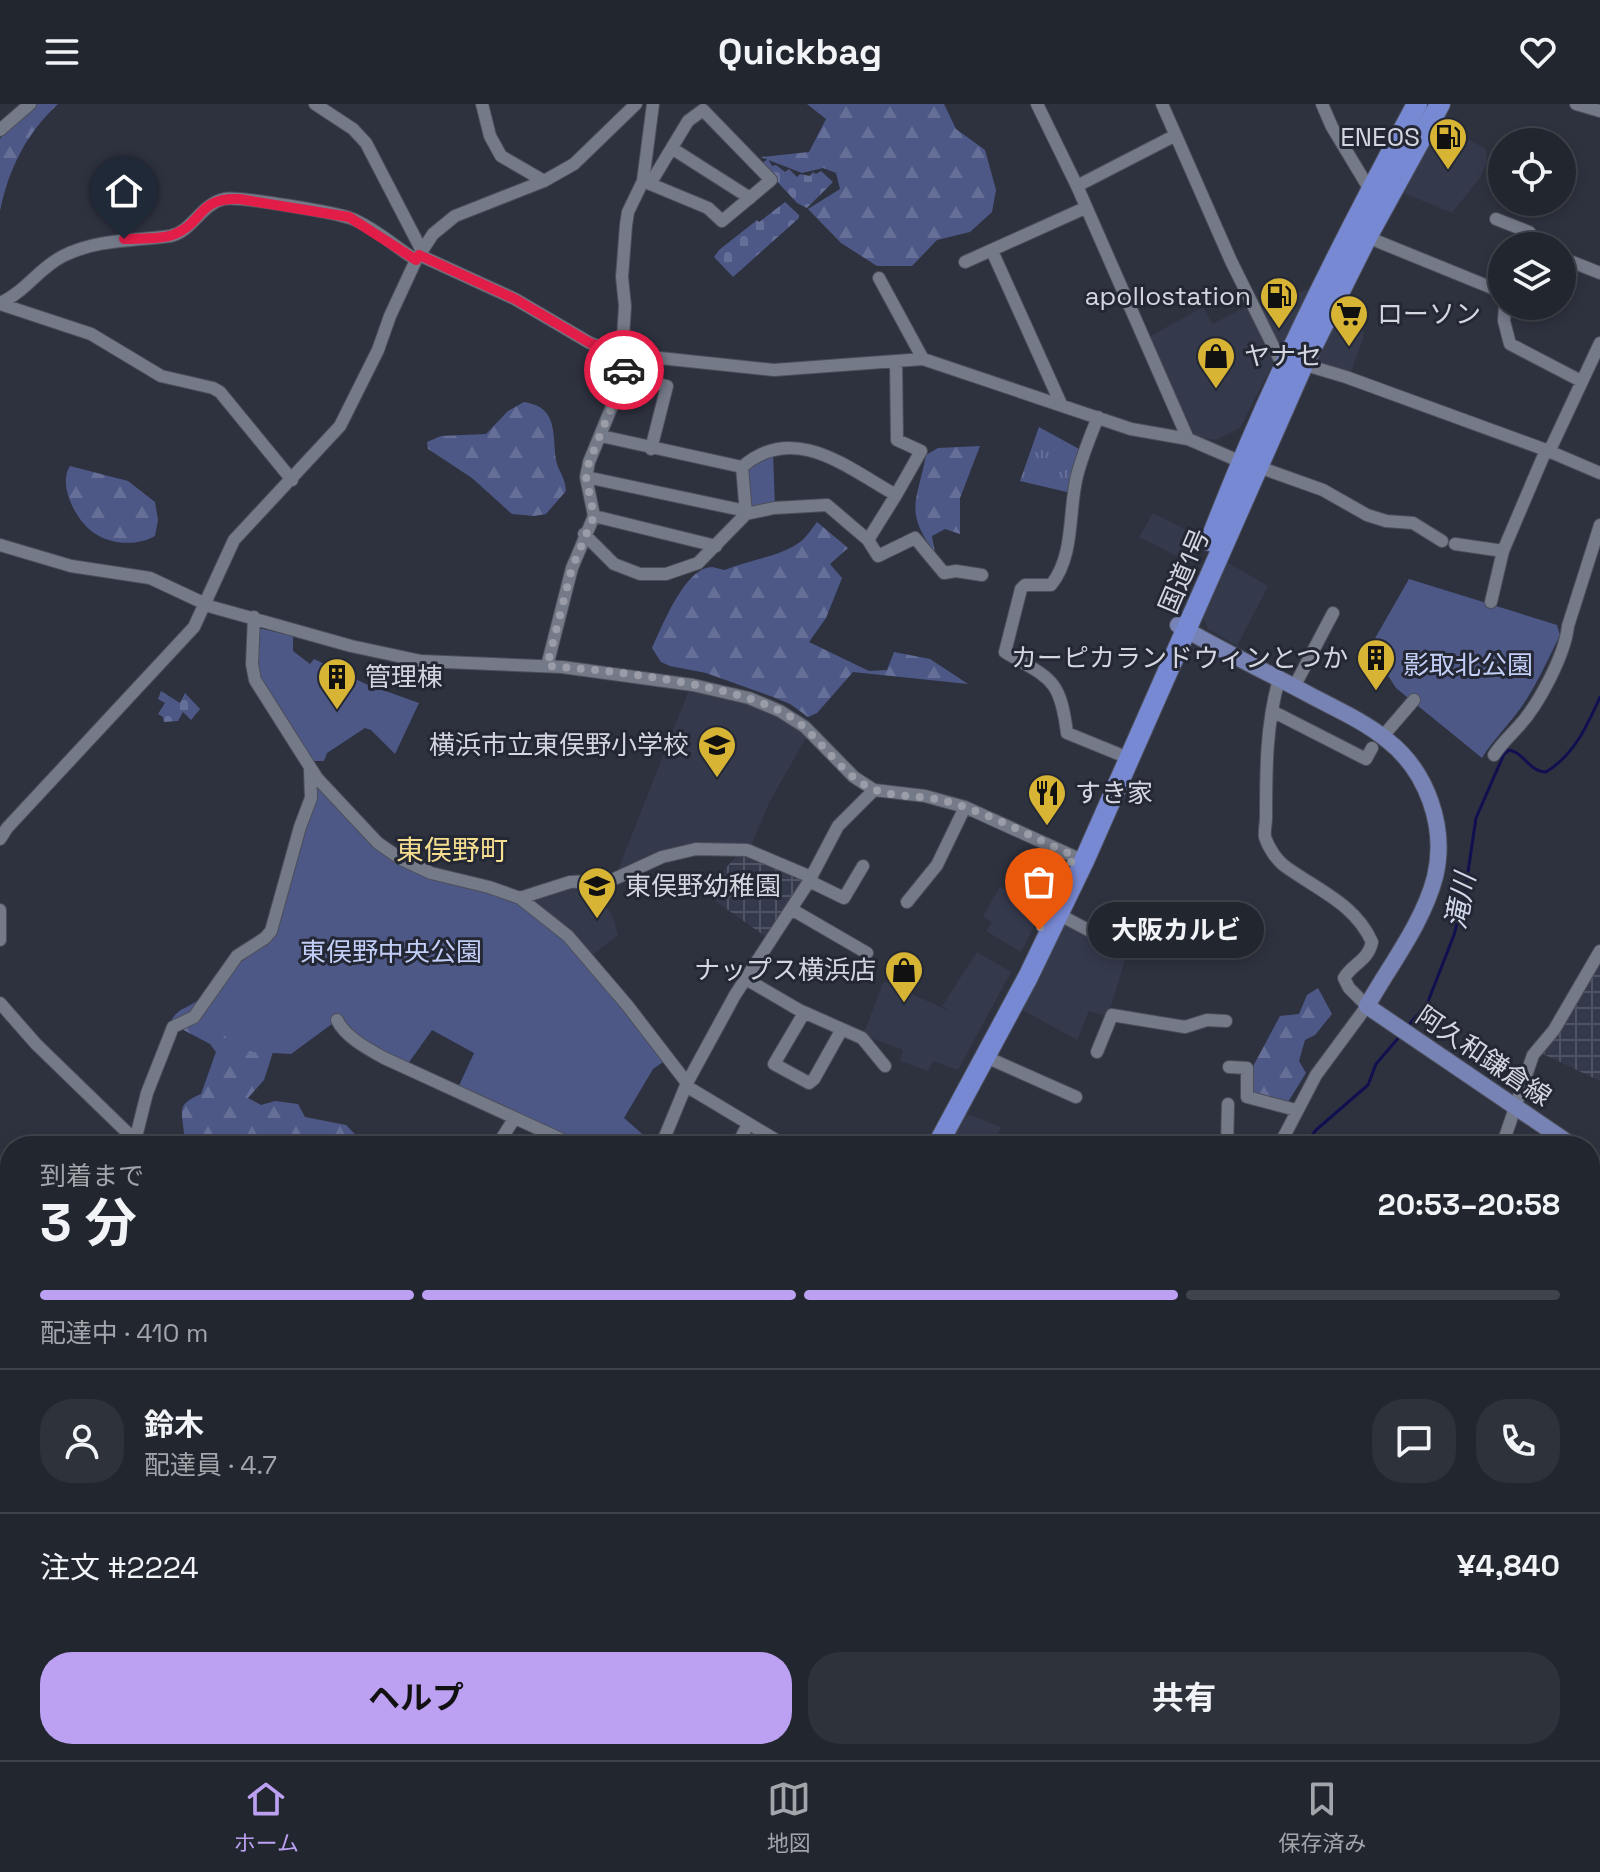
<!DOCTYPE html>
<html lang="ja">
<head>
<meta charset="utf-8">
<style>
	body { margin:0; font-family:"Space Grotesk","Noto Sans JP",sans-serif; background:#2e323b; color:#f1f3f6; height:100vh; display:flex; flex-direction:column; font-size:30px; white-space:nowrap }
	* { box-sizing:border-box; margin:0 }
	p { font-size:26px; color:#a2a5aa }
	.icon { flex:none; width:44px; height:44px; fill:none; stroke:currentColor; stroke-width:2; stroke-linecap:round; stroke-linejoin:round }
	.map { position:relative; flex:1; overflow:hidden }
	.details { position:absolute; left:0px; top:1032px; width:1600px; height:624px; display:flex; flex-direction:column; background:#22262f; border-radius:32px 32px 0 0; box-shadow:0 4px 12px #0003,0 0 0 2px #3f434b }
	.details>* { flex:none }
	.controls { position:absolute; left:1488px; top:24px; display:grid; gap:16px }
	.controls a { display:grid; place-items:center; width:88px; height:88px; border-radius:50%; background:#22262f; box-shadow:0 4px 12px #0003,0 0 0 2px #3f434b; font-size:40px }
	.pin { position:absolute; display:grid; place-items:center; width:68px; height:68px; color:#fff; margin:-82px -34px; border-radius:50% 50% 50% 0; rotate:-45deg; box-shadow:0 0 8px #0007 }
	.pin .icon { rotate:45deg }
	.courier { position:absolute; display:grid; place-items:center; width:80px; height:80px; margin:-40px; border:6px solid #e11d48; border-radius:50%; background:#fff; color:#222; box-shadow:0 2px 10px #0007 }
	.bubble { position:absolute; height:56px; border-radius:28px; background:#22262f; box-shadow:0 4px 12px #0003,0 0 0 2px #3f434b; font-size:26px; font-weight:700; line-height:56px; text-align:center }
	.head em { font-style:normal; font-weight:700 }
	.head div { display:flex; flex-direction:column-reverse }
	.head { display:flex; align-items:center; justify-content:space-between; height:136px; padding:0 40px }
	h1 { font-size:52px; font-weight:700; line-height:60px }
	.bar { display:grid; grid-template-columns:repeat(4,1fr); gap:12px 8px; align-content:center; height:96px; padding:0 40px }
	.bar i { height:10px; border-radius:6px; background:#3f434b }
	.bar .current { background:#bca0f2 }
	.bar p { grid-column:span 4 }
	.line { display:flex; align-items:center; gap:20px; padding:0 40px; border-top:2px solid #3f434b }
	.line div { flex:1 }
	.round { display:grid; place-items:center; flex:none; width:84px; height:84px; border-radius:32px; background:#2e323b }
	.action { display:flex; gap:16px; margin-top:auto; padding:16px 40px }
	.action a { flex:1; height:92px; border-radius:32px; background:#bca0f2; color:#111; font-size:32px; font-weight:700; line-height:92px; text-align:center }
	.action a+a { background:#2e323b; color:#f1f3f6 }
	header { display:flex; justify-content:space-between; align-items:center; height:104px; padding:0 40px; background:#22262f; font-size:36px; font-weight:700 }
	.tabs { display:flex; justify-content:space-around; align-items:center; height:112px; border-top:2px solid #3f434b; background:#22262f; font-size:22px; color:#a2a5aa }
	.tabs a { display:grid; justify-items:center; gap:4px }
	.tabs .current { color:#bca0f2 }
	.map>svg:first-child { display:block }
	.built { fill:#34394c }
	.industrial { fill:url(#industrial-grid) }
	.grass { fill:url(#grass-tufts) }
	.forest { fill:url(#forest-firs) }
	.cemetery { fill:url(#cemetery-stones) }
	.park { fill:#4d5887 }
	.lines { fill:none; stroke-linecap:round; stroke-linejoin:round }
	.stream { stroke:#101050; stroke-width:3 }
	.minor-casing { stroke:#4c4f5a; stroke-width:14 }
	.major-casing { stroke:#4c4f5a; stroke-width:18 }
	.highway-casing { stroke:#4c4f5a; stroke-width:22 }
	.minor { stroke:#757a89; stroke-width:12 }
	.major { stroke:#7783b5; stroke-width:16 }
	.highway { stroke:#7889d3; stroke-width:20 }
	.done { stroke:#9a9da7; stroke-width:8; stroke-dasharray:0 14.4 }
	.route { stroke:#e11d48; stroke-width:10 }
	.labels { text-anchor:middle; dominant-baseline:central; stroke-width:6; stroke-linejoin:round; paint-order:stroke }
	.poi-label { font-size:26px; fill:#d4d6df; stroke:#242835; text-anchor:end }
	.street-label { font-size:26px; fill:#d4d6df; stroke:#242835 }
	.park-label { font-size:26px; fill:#c3cef6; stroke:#242835 }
	.neighbourhood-label { font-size:28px; fill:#f6de91; stroke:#242835 }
	.water-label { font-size:28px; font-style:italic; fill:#d2d8ec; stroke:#242835 }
</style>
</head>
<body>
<header><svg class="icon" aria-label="menu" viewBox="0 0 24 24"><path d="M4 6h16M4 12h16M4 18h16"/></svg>Quickbag<svg class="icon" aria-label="heart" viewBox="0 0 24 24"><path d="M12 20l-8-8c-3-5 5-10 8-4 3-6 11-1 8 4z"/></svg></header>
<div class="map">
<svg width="1600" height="1656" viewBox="0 0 1600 1656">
	<defs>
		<pattern id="industrial-grid" width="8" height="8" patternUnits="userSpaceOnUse" patternTransform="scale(2)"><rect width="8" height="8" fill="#34394c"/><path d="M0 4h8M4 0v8" fill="none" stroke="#505565"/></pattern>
		<pattern id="grass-tufts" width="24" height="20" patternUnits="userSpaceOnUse" patternTransform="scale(2)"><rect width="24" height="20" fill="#4d5887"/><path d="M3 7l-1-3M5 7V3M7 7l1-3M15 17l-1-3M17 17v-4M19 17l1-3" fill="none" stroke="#666f98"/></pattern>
		<pattern id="forest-firs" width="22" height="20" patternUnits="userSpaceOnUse" patternTransform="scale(2)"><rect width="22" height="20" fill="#4d5887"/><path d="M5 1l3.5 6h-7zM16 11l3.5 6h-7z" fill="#666f98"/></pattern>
		<pattern id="cemetery-stones" width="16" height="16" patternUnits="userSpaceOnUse" patternTransform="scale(2)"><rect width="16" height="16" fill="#4d5887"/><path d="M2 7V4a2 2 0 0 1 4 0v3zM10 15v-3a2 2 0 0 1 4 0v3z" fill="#666f98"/></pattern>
	</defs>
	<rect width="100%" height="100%" fill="#2e323f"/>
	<path class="built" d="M1440 19 1486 45 1487 59 1479 75 1452 109 1401 88Z
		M1313 183 1280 247 1259 206Z
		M1249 201 1275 256 1240 324 1216 336 1195 333 1147 234 1203 203 1213 220Z
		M1343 203 1364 215 1363 235 1350 270 1316 257Z
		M1153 409 1203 434 1193 460 1139 433Z
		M1225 457 1268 482 1237 542 1208 525 1203 513Z
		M689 586 750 601 778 612 800 626 806 634 770 697 751 742 645 754 618 766Z
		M593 782 612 811 618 831 590 853 529 798 549 785Z
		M1000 783 1043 805 1021 848 986 827 992 818 983 812Z
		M1064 817 1126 852 1108 913 1089 907 1077 936 1021 905Z
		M977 848 1011 868 958 966 933 957 928 967 900 957 903 946 863 931 884 877 951 908 942 902Z
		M965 1009 1001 1023 993 1039 999 1042H947Z"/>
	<path class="industrial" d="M739 749 801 774 803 779 769 835 704 789Z
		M1600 856V977L1539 948Z"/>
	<path class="grass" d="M1039 323 1081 346 1071 389 1020 377Z"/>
	<path class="forest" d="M30 0H58C26 30 9 64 0 107V35L17 10Z
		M807 0H944L956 25 985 46 996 86 992 108 970 128 937 136 912 162H877L841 139 808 105 840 85 836 69 823 64 802 69 761 53 809 48 826 15Z
		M524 298C559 303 552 331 556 356 558 367 565 372 566 387L546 410 534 412 512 410 472 374 428 345 427 338 441 332 486 330 508 307Z
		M980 342 960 394V430L945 425 932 432 935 449C904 407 917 398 926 351L938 344Z
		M70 362 128 377 155 398 158 416 155 432C138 442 111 441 94 429 77 418 57 381 70 362Z
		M817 418 848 444 830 460 842 474 826 514 809 538 869 567 887 566 894 548 930 555 968 580 853 568 817 609 808 613 790 600 773 593 706 569 670 562 661 558 652 544C662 523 685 463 712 463 713 463 723 466 725 466 748 456 780 453 800 438 807 433 812 424 817 418Z
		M224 863 273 948 264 976 248 994 261 1001 275 997 298 1000 305 1013 346 1021 361 1036 360 1042H172L184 1030C182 1005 176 1001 201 990L216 948 210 940 174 921 172 915C179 903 190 904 199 895 209 886 210 872 224 863Z
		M1318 884 1332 910 1315 931 1305 936 1299 957 1306 969 1288 998 1251 991 1250 968 1280 912 1299 910 1307 891Z
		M0 1353 10 1355V1507L0 1511Z"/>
	<path class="cemetery" d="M768 55 772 62 776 61 785 68 789 65 797 73 800 70 810 72 813 68 816 70 821 67 833 78 807 104 797 99 761 60Z
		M785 98 799 111V114L733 173 714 153 719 146 757 116 759 118Z
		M161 587 180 599 185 589 200 605 191 616 183 608 178 617 164 618 163 613 158 610 165 599 158 595Z"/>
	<path class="park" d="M773 349 775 402 750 403 748 361Z
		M1409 475 1557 521 1560 531C1546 559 1533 590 1513 614 1502 628 1491 639 1482 654L1396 584 1370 543Z
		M254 523 293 532V547L310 560 314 555 366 580 419 599 395 650 371 626 365 624 327 649 324 657H314L278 611 252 560Z
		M309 663 401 755 520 794 560 825 666 956 653 965 624 1014 656 1042H576L456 988 474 949 432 926 405 964 336 917 291 950 253 948 232 939 220 927 205 925 186 917 222 872 265 834 311 694Z
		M186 1646 232 1648 233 1656H179L178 1648Z"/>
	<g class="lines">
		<path class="stream" d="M1407 923 1427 900 1454 831 1465 788 1476 714 1504 650 1509 646C1525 649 1528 667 1546 668 1574 651 1587 622 1600 593
			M1304 1042 1316 1026 1368 981 1376 960 1400 932
			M996 1656 1000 1646"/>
		<g class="minor-casing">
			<path id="minor" d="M315 0 353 25 366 39 422 147
				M482 0 490 32 501 52 544 77
				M1037 0 1077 82 1188 335
				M1162 0 1231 157 1283 262
				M1322 0 1332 23 1370 86
				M1576 0 1600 7
				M0 26 30 0
				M673 45 750 94
				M643 77 708 104 722 117 771 76 703 6 688 17 650 80
				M1077 82 1174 32
				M1496 115 1529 128 1541 142
				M1367 133 1502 188
				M992 147 1061 300
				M419 151 515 195 590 239 622 250 774 266 923 255 1131 325 1188 335 1246 360
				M1562 154 1600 169
				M965 158 1085 104
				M879 174 923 255
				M0 199C24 189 39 164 63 152 97 135 133 137 170 132 192 128 201 100 224 95 237 92 342 109 355 116 377 126 396 143 416 156
				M0 200 91 230 161 272 213 284 220 288 292 376
				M1505 202 1504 217 1510 240 1581 277
				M896 257 897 336 921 347 896 391
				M1299 259 1346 273 1546 346 1600 369
				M624 273 667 282 651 345
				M1098 313C1090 333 1082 352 1077 372 1068 408 1075 451 1051 481H1025L1021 485 1005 548C1050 575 1060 573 1067 629L1121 651
				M601 332 742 363
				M1549 348 1600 239
				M1256 362 1323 386 1367 411 1386 417 1413 419 1442 437
				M742 363 746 410
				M586 373 746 407
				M594 412 716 442
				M584 430 614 460 640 470H666L698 459 746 410 774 404 827 401 868 436 896 391C849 365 794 317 742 363
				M868 436 878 452 915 434 944 469 956 467 982 471
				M1455 440 1503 447
				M0 441 71 462 150 474 212 503 351 542 421 557 562 563 693 581 749 594 780 607 805 623 854 673 874 686 925 692 965 703 1084 757
				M1491 498 1503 447 1546 346
				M254 513 252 560 255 576 317 674 378 739 401 755 431 769 489 783 520 794 568 832 627 901 687 979
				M547 562 572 464 594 412 586 373 589 358 624 273 622 250 625 202 622 173 626 121 628 108 643 77 653 0
				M1279 575C1266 621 1266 666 1266 714 1266 720 1264 727 1265 733 1268 743 1277 757 1286 763 1318 786 1355 800 1372 838 1368 857 1353 859 1344 874L1349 884 1367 902 1316 971 1279 1042
				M1294 583 1333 509
				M1272 607 1366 655 1372 644
				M1383 632 1414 596
				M1494 651C1501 640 1509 633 1518 623 1538 602 1565 551 1568 522L1600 421
				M0 735 7 724 194 523 234 436 340 322 378 246 390 212 416 156 433 130 455 112 544 77 574 60 636 0
				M809 777 844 794 863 762
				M520 794 570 778 612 776 662 753 696 745 747 746 811 773
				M907 798 937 761 965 703
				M791 805 867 849
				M0 806V836
				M1058 810 1130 848
				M746 875 799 906 862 934 885 962
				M0 899 36 940 138 1039
				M804 909 774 960 809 979 814 975 842 925
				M337 916C345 933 368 945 384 954L576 1042
				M1097 948 1112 911 1185 923 1207 916 1226 917
				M986 953 1076 993
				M1229 963 1247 964V993L1296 1006
				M686 982 786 1042
				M1228 1036 1253 1042
				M135 1037 147 989 173 923 194 913 237 852 265 834 271 827 300 723 311 694 310 666
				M497 1042 514 1015
				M661 1042 687 979 735 891 808 779 838 722 874 686
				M737 1042 748 1020
				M1227 1042 1228 1000
				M1502 1042 1533 951 1554 926 1600 847
				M0 1558 10 1559
				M446 1646 452 1656
				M736 1646V1656
				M754 1646 769 1656
				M862 1646 869 1654 867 1656
				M898 1646 907 1656
				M1314 1646 1318 1656
				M147 1656 157 1646
				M388 1656 390 1646
				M701 1656 700 1651 719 1646
				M797 1656 803 1646
				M1043 1656 1046 1646
				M1256 1656 1261 1646"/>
		</g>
		<g class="major-casing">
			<path id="major" d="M1178 521C1220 546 1265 567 1308 590 1334 604 1364 617 1387 636 1427 667 1447 723 1435 773 1423 819 1390 861 1367 902
				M1367 902 1573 1042
				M1590 1066 1600 1073"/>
		</g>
		<g class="highway-casing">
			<path id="highway" d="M1210 437C1268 286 1340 142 1417 0
				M937 1042 1028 873 1084 757 1303 261 1367 133 1440 0
				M522 1656 530 1646
				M556 1656 565 1646"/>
		</g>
		<use href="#minor" class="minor"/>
		<use href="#major" class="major"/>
		<use href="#highway" class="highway"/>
	</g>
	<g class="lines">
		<path class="done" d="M624 266V273L589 358 586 373 594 412 572 464 547 562C610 566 739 580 791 613 821 633 840 671 873 685 893 694 923 691 945 697 990 709 1032 733 1074 752L1039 826"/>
		<path class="route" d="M124 135C139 134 161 136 175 130 203 119 198 93 239 95L349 113 416 156 419 151 515 195 590 239 622 250 624 266"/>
	</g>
	<defs>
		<g id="fuel-pin" transform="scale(2)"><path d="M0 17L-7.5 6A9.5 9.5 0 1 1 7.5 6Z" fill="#d7b434" stroke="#242835"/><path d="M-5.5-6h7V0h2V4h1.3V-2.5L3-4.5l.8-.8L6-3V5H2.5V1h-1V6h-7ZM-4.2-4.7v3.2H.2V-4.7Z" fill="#111"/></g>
		<g id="supermarket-pin" transform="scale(2)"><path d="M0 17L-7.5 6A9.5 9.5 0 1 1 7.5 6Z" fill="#d7b434" stroke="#242835"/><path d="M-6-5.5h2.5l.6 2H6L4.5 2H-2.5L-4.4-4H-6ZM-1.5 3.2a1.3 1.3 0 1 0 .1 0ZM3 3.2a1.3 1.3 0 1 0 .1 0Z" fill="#111"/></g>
		<g id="shop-pin" transform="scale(2)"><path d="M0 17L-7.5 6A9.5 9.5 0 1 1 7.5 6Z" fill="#d7b434" stroke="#242835"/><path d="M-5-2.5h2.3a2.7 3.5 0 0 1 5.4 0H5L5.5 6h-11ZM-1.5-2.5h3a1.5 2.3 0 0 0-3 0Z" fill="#111"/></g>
		<g id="building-pin" transform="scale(2)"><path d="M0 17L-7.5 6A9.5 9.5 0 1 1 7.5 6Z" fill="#d7b434" stroke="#242835"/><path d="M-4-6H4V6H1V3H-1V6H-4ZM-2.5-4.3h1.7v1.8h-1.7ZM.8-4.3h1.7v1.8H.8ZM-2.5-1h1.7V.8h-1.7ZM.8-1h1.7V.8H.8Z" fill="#111"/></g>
		<g id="school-pin" transform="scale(2)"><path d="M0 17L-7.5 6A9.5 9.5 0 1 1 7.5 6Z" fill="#d7b434" stroke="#242835"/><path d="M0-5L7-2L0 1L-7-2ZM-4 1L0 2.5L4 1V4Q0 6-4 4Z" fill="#111"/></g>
		<g id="restaurant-pin" transform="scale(2)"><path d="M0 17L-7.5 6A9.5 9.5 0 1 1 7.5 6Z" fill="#d7b434" stroke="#242835"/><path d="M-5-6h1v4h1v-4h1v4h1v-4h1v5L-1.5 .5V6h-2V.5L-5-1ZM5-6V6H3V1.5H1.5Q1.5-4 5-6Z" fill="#111"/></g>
	</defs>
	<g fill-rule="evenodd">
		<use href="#fuel-pin" x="1448" y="33"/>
		<use href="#fuel-pin" x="1279" y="192"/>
		<use href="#supermarket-pin" x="1349" y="210"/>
		<use href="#shop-pin" x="1216" y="252"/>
		<use href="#building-pin" x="1376" y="554"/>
		<use href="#building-pin" x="337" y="573"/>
		<use href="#school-pin" x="717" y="641"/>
		<use href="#restaurant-pin" x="1047" y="689"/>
		<use href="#school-pin" x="597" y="782"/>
		<use href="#shop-pin" x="904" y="866"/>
	</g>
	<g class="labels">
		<g class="poi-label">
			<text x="1420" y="33">ENEOS</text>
			<text x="1251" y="192">apollostation</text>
			<text x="1377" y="210" text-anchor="start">ローソン</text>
			<text x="1244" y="252" text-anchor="start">ヤナセ</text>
			<text x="1348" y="554">カーピカランドウィンとつか</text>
			<text x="365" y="573" text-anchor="start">管理棟</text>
			<text x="689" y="641">横浜市立東俣野小学校</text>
			<text x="1075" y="689" text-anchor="start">すき家</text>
			<text x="625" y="782" text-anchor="start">東俣野幼稚園</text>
			<text x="876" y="866">ナップス横浜店</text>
		</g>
		<g class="street-label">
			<text transform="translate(1184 467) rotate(-67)">国道1号</text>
			<text transform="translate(1484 952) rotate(34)">阿久和鎌倉線</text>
		</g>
		<g class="park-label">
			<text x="1468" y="561">影取北公園</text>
			<text x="391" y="848">東俣野中央公園</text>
		</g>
		<g class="neighbourhood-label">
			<text x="452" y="746">東俣野町</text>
		</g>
		<g class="water-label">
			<text transform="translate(1460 797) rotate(-79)">滝川</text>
		</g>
	</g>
</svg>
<div class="controls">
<a><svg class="icon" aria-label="locate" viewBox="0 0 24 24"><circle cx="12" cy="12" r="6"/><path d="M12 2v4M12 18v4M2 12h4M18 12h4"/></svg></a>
<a><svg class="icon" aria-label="layers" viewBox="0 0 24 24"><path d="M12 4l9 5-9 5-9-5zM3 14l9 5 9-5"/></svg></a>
</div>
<div class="pin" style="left:1039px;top:826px;background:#ea580c"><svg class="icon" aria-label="bag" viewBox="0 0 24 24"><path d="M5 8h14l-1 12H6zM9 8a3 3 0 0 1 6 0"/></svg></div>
<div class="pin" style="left:124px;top:135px;background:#1f2937"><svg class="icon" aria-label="home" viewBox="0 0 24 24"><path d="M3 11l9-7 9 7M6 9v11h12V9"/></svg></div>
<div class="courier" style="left:624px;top:266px"><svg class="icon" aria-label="car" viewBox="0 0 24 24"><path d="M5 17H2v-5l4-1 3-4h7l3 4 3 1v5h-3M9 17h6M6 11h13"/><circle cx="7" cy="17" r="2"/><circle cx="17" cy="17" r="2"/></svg></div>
<div class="bubble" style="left:1088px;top:798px;width:176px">大阪カルビ</div>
<section class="details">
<div class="head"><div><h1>3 分</h1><p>到着まで</p></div><em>20:53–20:58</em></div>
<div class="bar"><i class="current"></i><i class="current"></i><i class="current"></i><i></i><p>配達中 · 410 m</p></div>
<div class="line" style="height:144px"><a class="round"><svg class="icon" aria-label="person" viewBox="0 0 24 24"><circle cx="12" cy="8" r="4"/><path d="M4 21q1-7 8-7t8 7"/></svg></a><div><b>鈴木</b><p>配達員 · 4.7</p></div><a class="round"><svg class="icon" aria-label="chat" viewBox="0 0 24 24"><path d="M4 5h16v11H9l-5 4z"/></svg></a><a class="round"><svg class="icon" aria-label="phone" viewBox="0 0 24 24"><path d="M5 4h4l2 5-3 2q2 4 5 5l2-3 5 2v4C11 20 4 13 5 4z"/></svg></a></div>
<div class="line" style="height:104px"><div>注文 #2224</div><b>¥4,840</b></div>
<div class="action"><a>ヘルプ</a><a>共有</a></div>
</section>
</div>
<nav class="tabs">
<a class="current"><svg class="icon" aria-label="home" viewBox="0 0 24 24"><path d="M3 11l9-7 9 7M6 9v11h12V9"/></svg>ホーム</a>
<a><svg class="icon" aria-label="map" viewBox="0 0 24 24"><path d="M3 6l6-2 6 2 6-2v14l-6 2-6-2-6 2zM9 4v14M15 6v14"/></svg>地図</a>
<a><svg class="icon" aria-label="saved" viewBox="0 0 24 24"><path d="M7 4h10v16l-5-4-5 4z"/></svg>保存済み</a>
</nav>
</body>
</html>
